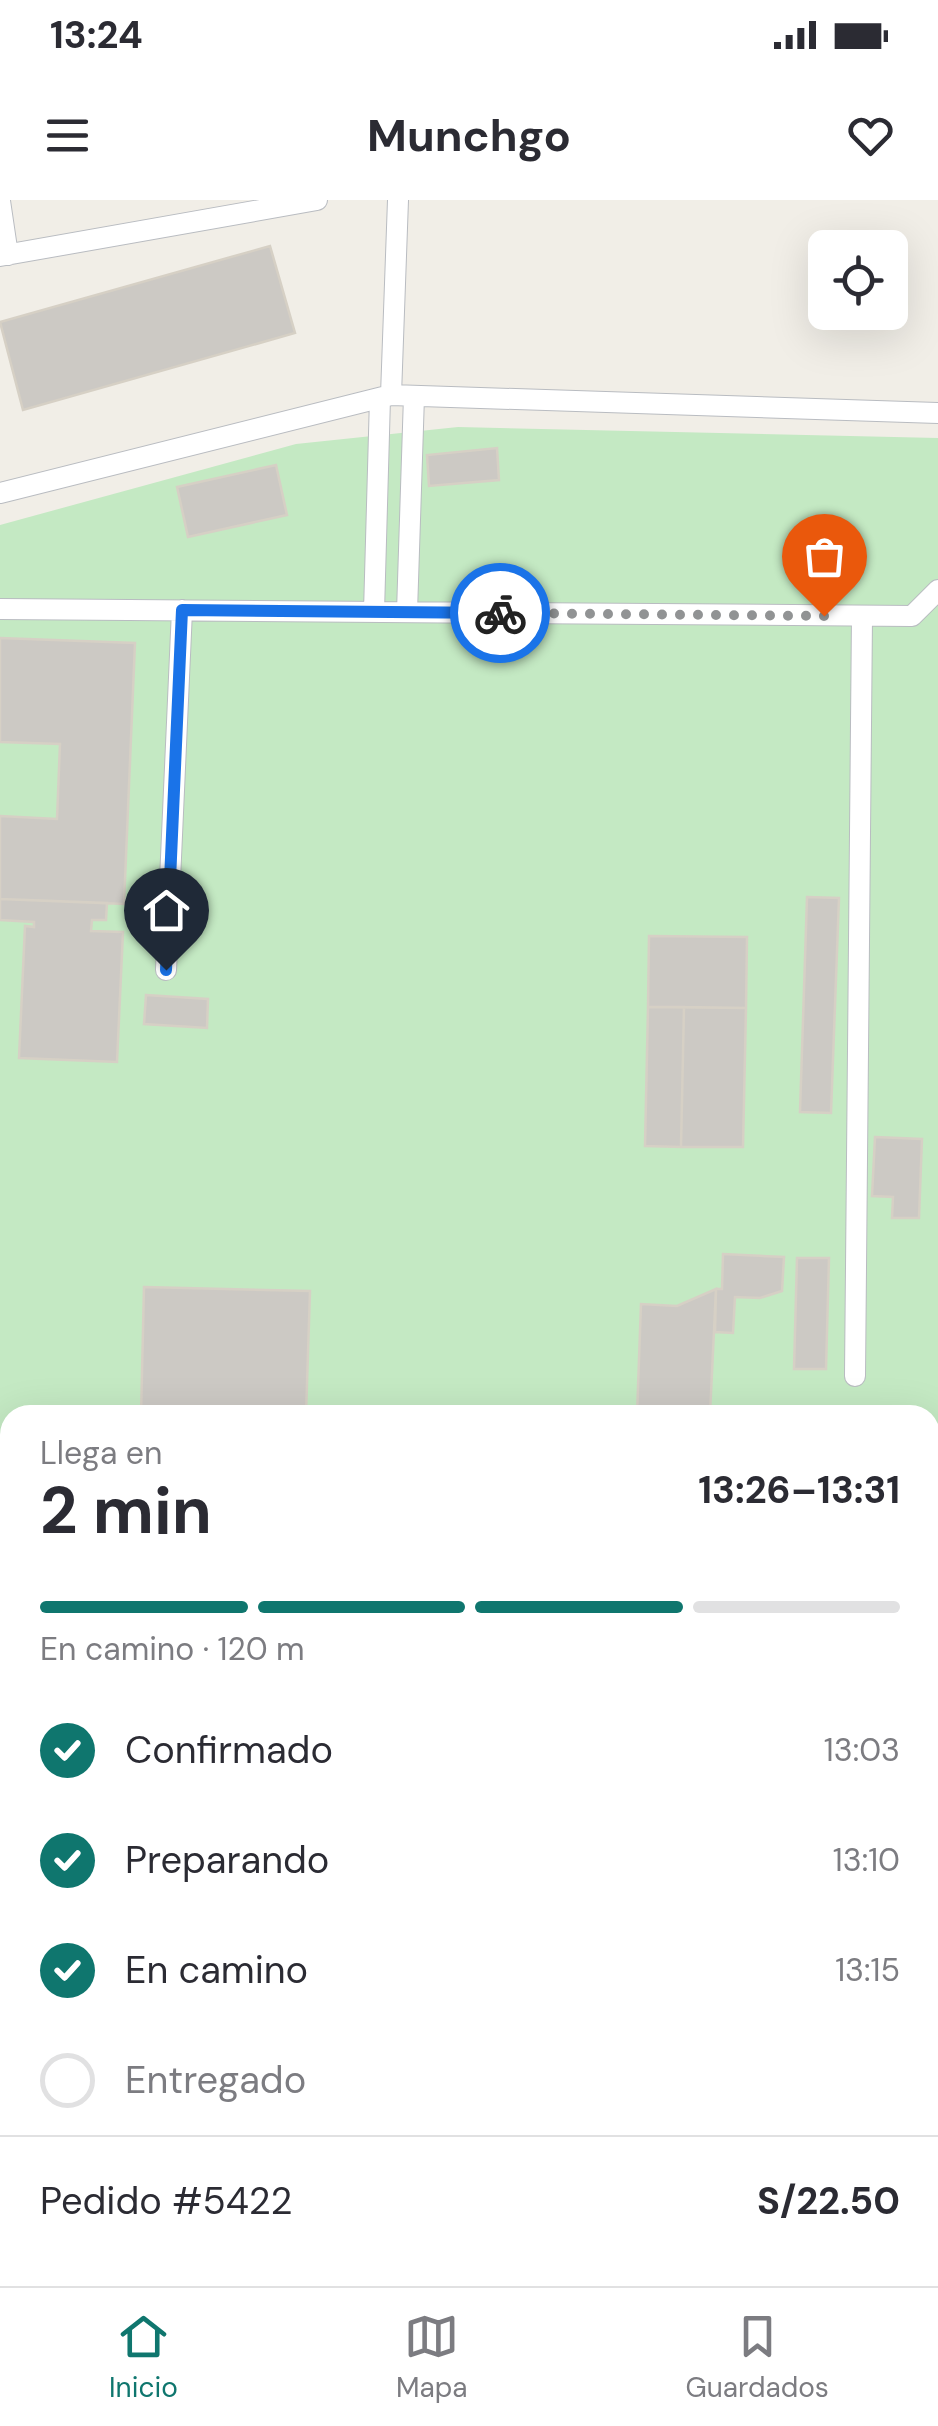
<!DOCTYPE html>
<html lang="es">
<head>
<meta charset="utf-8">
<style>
	body { margin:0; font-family:"DM Sans",sans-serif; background:#f2f2f3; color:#2b2b33; height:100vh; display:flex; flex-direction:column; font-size:38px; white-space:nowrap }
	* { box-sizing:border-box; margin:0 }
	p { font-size:32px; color:#7c7c81 }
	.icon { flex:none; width:55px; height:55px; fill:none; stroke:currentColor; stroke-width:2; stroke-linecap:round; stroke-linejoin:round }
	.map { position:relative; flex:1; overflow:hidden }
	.sheet { position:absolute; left:0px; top:1205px; width:940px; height:882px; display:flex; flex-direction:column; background:#fff; border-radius:30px 30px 0 0; box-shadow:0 10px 40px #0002 }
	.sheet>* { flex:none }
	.controls { position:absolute; left:808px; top:30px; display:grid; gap:20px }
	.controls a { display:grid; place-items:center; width:100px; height:100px; border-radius:15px; background:#fff; box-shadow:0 10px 40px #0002; font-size:50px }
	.pin { position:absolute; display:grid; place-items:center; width:85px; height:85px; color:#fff; margin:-102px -42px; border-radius:50% 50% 50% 0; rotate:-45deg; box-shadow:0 0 10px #0007 }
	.pin .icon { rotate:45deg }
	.courier { position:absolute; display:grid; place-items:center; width:100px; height:100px; margin:-50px; border:8px solid #1a73e8; border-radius:50%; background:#fff; color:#222; box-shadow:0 2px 12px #0007 }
	.head em { font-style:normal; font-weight:700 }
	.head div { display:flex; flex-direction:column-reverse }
	.head { display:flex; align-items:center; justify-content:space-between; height:170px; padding:0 40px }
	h1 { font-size:65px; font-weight:700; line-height:75px }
	.bar { display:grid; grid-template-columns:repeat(4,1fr); gap:15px 10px; align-content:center; height:120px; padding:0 40px }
	.bar i { height:12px; border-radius:8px; background:#e1e1e2 }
	.bar .current { background:#0f766e }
	.bar p { grid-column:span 4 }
	.line { display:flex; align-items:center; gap:25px; padding:0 40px; border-top:2px solid #e1e1e2 }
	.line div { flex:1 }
	ol { padding:0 40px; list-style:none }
	li { display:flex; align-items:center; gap:30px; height:110px }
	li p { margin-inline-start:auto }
	li .icon { padding:10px; border-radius:50%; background:#0f766e; color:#fff; stroke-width:4 }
	li:last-child { color:#7c7c81 }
	li i { width:55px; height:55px; border:5px solid #e1e1e2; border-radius:50% }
	.status { display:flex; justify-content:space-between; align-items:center; height:70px; padding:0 50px; background:#fff; direction:ltr }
	.status svg { height:28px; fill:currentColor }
	header { display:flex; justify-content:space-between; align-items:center; height:130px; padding:0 40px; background:#fff; font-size:45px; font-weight:700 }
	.dock { display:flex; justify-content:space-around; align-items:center; height:140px; border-top:2px solid #e1e1e2; background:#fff; font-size:28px; color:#7c7c81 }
	.dock a { display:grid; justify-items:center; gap:5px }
	.dock .current { color:#0f766e }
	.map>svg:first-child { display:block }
	.green { fill:#c4e9c3 }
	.building { fill:#ccc9c4; stroke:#d6d0c5; stroke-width:2.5 }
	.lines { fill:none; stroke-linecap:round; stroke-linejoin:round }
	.lane-casing { stroke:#b9bcc1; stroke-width:22 }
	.lane { stroke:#fff; stroke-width:20 }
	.done { stroke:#919394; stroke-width:10; stroke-dasharray:0 18 }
	.route { stroke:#1a73e8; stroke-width:12 }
</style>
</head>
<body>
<div class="status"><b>13:24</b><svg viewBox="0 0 49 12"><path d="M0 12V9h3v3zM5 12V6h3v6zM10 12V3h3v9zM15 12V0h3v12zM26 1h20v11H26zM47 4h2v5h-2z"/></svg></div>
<header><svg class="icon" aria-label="menu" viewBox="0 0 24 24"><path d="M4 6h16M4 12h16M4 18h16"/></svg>Munchgo<svg class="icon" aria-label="heart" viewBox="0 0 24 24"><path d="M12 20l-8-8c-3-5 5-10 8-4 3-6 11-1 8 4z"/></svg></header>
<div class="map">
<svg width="938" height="2086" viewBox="0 0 938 2086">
	<rect width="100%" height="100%" fill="#f1eee7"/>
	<path class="green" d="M458 227 938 238V1629L930 1628V1215H10V1644L0 1645V325L296 244Z"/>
	<path class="building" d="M270 46 295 133 23 210 0 122Z
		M497 248 499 280 429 286 427 255Z
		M276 265 287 315 188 337 177 287Z
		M0 438 135 443 124 704 0 699V616L57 619 60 544 0 542Z
		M807 697 839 698 831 913 800 912Z
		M0 699 107 703 106 720H92L91 731 123 732 117 862 19 858 25 726 34 727V722L0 720Z
		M649 736 747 737 746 808 648 807Z
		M146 795 208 799 207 828 144 824Z
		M648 807H684L681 947 645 946Z
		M684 807 746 808 743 947H681Z
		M875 937 922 939 919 1018H892L893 997 872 996Z
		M723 1054 784 1057 782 1091 760 1098 735 1097 733 1133 715 1132 716 1089H722Z
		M797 1058H829L826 1169H794Z
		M144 1087 310 1091 306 1215H141Z
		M716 1089 710 1214 637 1215 641 1104 677 1106Z
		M10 1374V1422L0 1417V1376L2 1379Z"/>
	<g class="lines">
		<g class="lane-casing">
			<path id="lane" d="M0 1 8 55
				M0 56 317 0
				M391 195 398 0
				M0 293 391 195 938 213
				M0 409 912 416 938 390
				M374 412 380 198
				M407 412 414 196
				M166 770 182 410
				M855 1176 862 416"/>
		</g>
		<use href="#lane" class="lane"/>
	</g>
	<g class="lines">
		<path class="done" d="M500 413 824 416"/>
		<path class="route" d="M166 770 182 410 500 413"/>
	</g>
</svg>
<div class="controls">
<a><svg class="icon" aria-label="locate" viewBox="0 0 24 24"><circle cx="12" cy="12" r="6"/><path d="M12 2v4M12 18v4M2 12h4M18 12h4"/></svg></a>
</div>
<div class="pin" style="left:824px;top:416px;background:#ea580c"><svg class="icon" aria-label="bag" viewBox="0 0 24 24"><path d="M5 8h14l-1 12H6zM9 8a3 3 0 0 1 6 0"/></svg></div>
<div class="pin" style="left:166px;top:770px;background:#1f2937"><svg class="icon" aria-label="home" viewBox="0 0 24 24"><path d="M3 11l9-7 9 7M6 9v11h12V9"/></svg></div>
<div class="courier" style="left:500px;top:413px"><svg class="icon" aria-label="bike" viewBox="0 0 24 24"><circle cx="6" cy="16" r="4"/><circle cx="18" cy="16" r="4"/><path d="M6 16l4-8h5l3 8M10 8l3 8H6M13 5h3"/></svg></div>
<section class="sheet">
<div class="head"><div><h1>2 min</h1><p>Llega en</p></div><em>13:26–13:31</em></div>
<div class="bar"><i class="current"></i><i class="current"></i><i class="current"></i><i></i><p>En camino · 120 m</p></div>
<ol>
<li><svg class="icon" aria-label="check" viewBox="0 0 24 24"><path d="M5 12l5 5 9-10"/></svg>Confirmado<p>13:03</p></li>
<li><svg class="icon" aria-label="check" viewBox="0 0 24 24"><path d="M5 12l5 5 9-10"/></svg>Preparando<p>13:10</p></li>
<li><svg class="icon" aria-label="check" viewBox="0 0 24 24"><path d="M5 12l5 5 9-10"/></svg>En camino<p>13:15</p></li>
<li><i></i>Entregado</li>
</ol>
<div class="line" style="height:130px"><div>Pedido #5422</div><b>S/22.50</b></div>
</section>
</div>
<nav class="dock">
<a class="current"><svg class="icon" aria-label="home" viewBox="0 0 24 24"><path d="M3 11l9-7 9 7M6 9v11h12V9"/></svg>Inicio</a>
<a><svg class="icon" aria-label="map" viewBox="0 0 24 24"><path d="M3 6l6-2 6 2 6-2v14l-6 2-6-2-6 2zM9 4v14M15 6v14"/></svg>Mapa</a>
<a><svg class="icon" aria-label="saved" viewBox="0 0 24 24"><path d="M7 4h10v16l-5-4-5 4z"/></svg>Guardados</a>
</nav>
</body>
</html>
